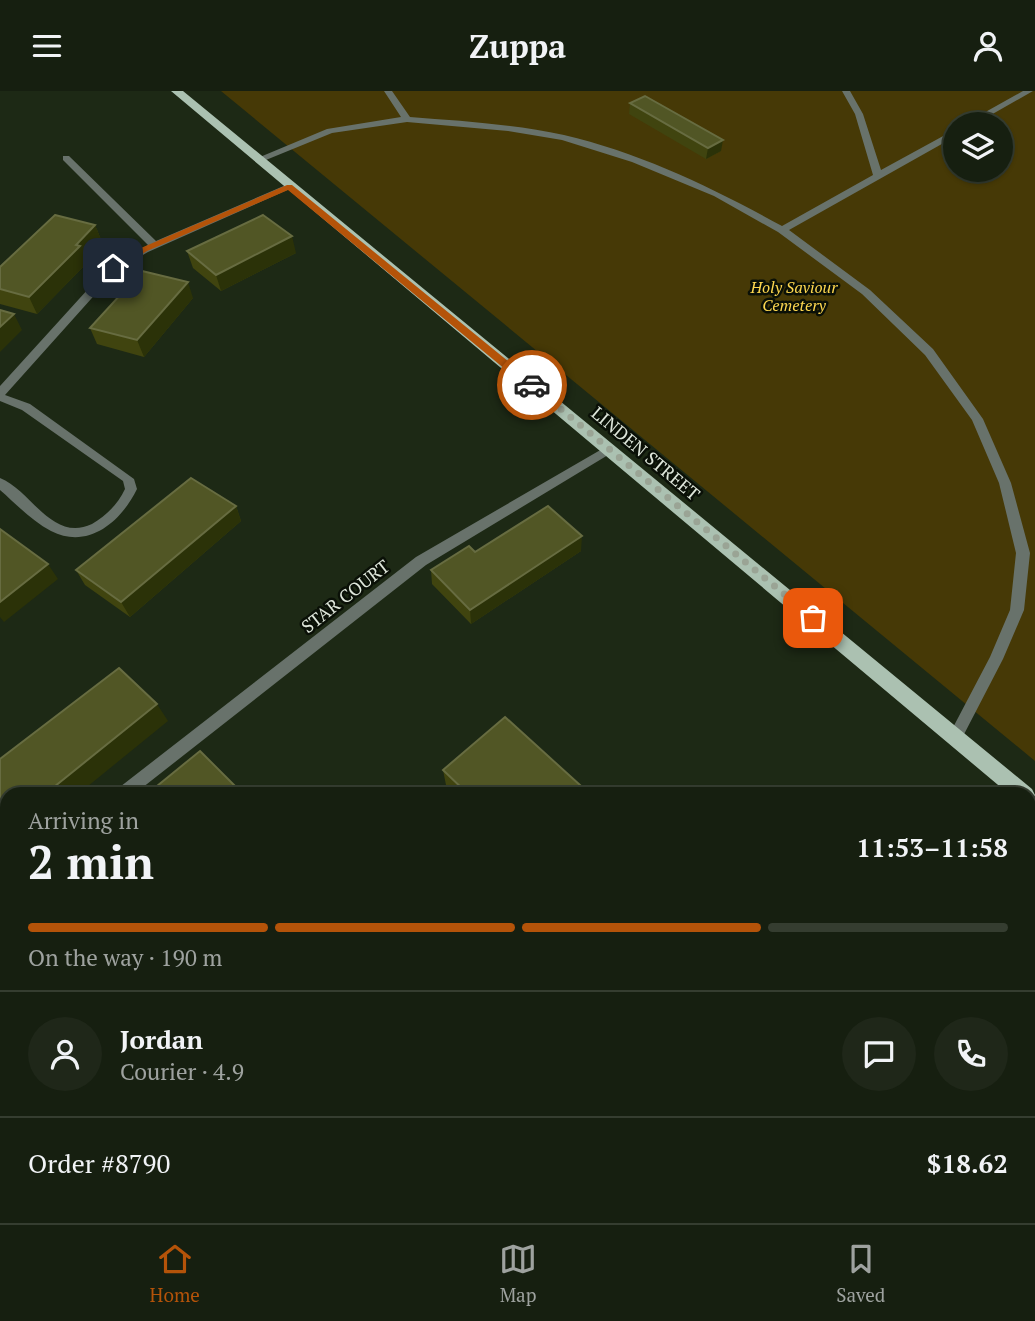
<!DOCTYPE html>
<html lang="en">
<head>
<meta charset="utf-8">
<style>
	body { margin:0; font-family:"PT Serif",serif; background:#1f2719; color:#f1f3f6; height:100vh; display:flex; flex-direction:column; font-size:26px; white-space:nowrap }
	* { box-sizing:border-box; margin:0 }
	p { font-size:23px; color:#9ea29f }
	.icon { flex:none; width:38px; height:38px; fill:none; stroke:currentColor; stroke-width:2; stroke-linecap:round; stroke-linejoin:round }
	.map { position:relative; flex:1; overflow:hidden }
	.sheet { position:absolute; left:0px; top:696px; width:1036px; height:436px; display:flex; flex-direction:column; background:#161f10; border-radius:21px 21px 0 0; box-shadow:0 2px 5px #0004,0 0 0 2px #353d30 }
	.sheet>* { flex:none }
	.controls { position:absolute; left:943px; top:21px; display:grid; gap:14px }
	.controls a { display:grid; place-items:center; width:70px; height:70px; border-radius:50%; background:#161f10; box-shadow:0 2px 5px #0004,0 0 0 2px #353d30; font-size:35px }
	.pin { position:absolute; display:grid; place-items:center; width:60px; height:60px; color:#fff; margin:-30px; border-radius:14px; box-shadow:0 4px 10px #0006 }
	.courier { position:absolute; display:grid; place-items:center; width:70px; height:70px; margin:-35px; border:5px solid #b45309; border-radius:50%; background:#fff; color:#222; box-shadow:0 2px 9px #0007 }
	.headline em { font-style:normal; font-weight:600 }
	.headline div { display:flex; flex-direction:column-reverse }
	.headline { display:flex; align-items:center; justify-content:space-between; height:119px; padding:0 28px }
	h1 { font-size:46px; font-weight:600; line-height:52px }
	.bar { display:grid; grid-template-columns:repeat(4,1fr); gap:10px 7px; align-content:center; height:84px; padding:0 28px }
	.bar i { height:9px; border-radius:5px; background:#353d30 }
	.bar .active { background:#b45309 }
	.bar p { grid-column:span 4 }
	.line { display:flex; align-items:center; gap:18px; padding:0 28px; border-top:2px solid #353d30 }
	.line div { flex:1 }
	.round { display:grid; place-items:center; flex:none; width:74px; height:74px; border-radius:37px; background:#1f2719 }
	header { display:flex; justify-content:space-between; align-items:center; height:91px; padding:0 28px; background:#161f10; font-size:32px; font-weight:600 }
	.menu { display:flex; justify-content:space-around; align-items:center; height:98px; border-top:2px solid #353d30; background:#161f10; font-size:19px; color:#9ea29f }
	.menu a { display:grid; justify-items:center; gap:4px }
	.menu .active { color:#b45309 }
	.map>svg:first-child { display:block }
	.green { fill:#463906; fill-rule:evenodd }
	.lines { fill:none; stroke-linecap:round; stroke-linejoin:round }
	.service { fill:#68726b; fill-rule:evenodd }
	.minor { fill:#68726b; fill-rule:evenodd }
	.primary { fill:#abc1b1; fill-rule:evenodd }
	.wall { fill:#40440f }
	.shaded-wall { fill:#2b3208 }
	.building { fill:#515625; stroke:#676c41; stroke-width:2 }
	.route { fill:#b45309 }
	.done { stroke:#9aa495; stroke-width:7; stroke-dasharray:0 12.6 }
	.labels { text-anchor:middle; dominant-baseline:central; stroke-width:5; stroke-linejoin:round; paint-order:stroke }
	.far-park-label { font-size:16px; font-style:italic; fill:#fdd74f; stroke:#0a1007 }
	.street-label { font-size:18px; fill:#dee6da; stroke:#0a1007 }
</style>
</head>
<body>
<header><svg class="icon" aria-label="menu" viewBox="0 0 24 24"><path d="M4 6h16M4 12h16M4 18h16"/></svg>Zuppa<svg class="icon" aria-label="person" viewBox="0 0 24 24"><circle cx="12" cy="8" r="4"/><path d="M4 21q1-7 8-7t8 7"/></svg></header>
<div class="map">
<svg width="1035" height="1132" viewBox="0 0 1035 1132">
	<rect width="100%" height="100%" fill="#1d2915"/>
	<path class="green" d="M221 0H1035V670ZM956 33H1001V79H956Z"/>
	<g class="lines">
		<path class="service" d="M384 0H392L410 26C461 30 514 33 564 44 641 62 713 97 782 135L873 84 855 23 842 0H850L863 23 881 79 956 38V45L789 139 870 199 933 258 983 328 1011 392 1030 462 1024 519 1003 568 960 651 955 653 950 651 948 646 990 566 1010 519 1016 462 999 392 972 329 925 264 862 203 778 141 714 105 632 71 562 49 508 40 407 31 332 42 261 71 253 69 327 38 401 26Z
			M1023 0H1033L975 33H964Z"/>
		<path class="minor" d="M63 65H69L156 150 286 94 294 96 148 161 117 179 5 304 30 313 134 388 137 398C121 431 88 459 51 440 32 430 16 413 0 399V387C31 399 52 452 92 433 106 425 118 413 125 398L123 390 22 319 0 310V295L109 175 148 154 63 69Z
			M609 354 615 358 613 361 426 474 133 704H114L116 699 416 466Z
			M7 784V802L0 805V787Z
			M1035 968V990L1029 993V971Z
			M258 1125H278L277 1132H257Z
			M918 1125H938L936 1132H915Z"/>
		<path class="primary" d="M171 0H183L1032 698 1035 704 1032 710 1029 711V704H1010Z"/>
	</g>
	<path class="wall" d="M630 12 721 60 706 68 629 23Z
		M95 134 102 151 86 168 87 172 37 223 0 213V176Z
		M187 160 296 162 221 200 193 177Z
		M193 207 144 266 97 253 90 237Z
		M236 415 241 430 130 526 85 494 76 479Z
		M581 460 471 533 432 493 431 479 475 461Z
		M443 679 591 704H455L446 694Z
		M723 1125H820L816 1132H719Z"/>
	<path class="shaded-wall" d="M723 49 721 60 706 68 708 57Z
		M95 134 102 151 86 168 87 172 37 223 29 206 76 154Z
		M292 145 296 162 221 200 216 184Z
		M188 191 193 207 144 266 137 249Z
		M14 223 22 239 0 261V236Z
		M236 415 241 430 130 526 121 511Z
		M582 445 581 460 471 533 470 519Z
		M48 473 58 488 4 531 0 526V511Z
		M157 613 168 630 77 704H44Z
		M237 697 240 704H229Z
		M7 733V761L0 766V739Z
		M7 892V917L0 923V898Z"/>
	<path class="building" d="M645 5 723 49 708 57 630 12Z
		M55 124 95 134 76 154 80 155 29 206 0 198V176Z
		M263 124 292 145 216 184 187 160Z
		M142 180 188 191 137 249 90 237Z
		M0 219 14 223 0 236Z
		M191 387 236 415 121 511 76 479Z
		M548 415 582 445 470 519 431 479 469 455 475 461Z
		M0 438 48 473 0 511Z
		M119 577 157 613 44 704H7V733L0 739V668Z
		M505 626 591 704H469L443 679Z
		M200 660 237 697 229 704H146Z
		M7 803V892L0 898V809Z
		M729 1125H820L816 1132H725Z"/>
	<path class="route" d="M287 94H292L535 292V297H528L288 99 147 160 116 179 109 177 141 157Z"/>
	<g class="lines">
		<path class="done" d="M532 294 813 527"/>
	</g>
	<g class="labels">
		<g class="far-park-label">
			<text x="794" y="196">Holy Saviour<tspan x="794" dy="18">Cemetery</tspan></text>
		</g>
		<g class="street-label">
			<text transform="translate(646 362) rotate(40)">LINDEN STREET</text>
			<text transform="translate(345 505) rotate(-38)">STAR COURT</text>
		</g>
	</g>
</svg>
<div class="controls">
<a><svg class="icon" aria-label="layers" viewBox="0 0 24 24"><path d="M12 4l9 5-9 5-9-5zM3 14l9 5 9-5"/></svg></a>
</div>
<div class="pin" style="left:813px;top:527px;background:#ea580c"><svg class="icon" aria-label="bag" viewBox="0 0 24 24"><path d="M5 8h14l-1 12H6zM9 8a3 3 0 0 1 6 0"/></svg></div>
<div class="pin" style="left:113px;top:177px;background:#1f2937"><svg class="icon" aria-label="home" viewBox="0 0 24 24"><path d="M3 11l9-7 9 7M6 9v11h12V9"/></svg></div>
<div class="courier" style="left:532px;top:294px"><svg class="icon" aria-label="car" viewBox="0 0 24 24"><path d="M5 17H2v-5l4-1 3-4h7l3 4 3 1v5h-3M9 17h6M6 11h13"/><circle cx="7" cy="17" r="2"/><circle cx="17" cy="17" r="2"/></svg></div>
<section class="sheet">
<div class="headline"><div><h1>2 min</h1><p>Arriving in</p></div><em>11:53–11:58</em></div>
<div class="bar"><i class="active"></i><i class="active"></i><i class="active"></i><i></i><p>On the way · 190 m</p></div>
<div class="line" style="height:126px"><a class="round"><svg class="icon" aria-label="person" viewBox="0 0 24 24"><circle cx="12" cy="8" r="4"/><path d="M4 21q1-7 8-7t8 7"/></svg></a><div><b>Jordan</b><p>Courier · 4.9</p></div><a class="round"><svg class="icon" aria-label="chat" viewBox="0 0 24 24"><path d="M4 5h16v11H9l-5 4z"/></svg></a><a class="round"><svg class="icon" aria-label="phone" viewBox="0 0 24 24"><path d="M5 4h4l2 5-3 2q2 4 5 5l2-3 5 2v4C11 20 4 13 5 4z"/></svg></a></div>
<div class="line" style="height:91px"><div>Order #8790</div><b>$18.62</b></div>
</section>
</div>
<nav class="menu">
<a class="active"><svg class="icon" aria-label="home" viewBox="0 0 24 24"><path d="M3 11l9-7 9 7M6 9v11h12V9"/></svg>Home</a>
<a><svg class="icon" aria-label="map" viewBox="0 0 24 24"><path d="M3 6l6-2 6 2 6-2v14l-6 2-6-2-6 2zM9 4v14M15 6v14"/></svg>Map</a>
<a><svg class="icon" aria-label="saved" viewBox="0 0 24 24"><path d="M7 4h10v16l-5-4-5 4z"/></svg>Saved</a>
</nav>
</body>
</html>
